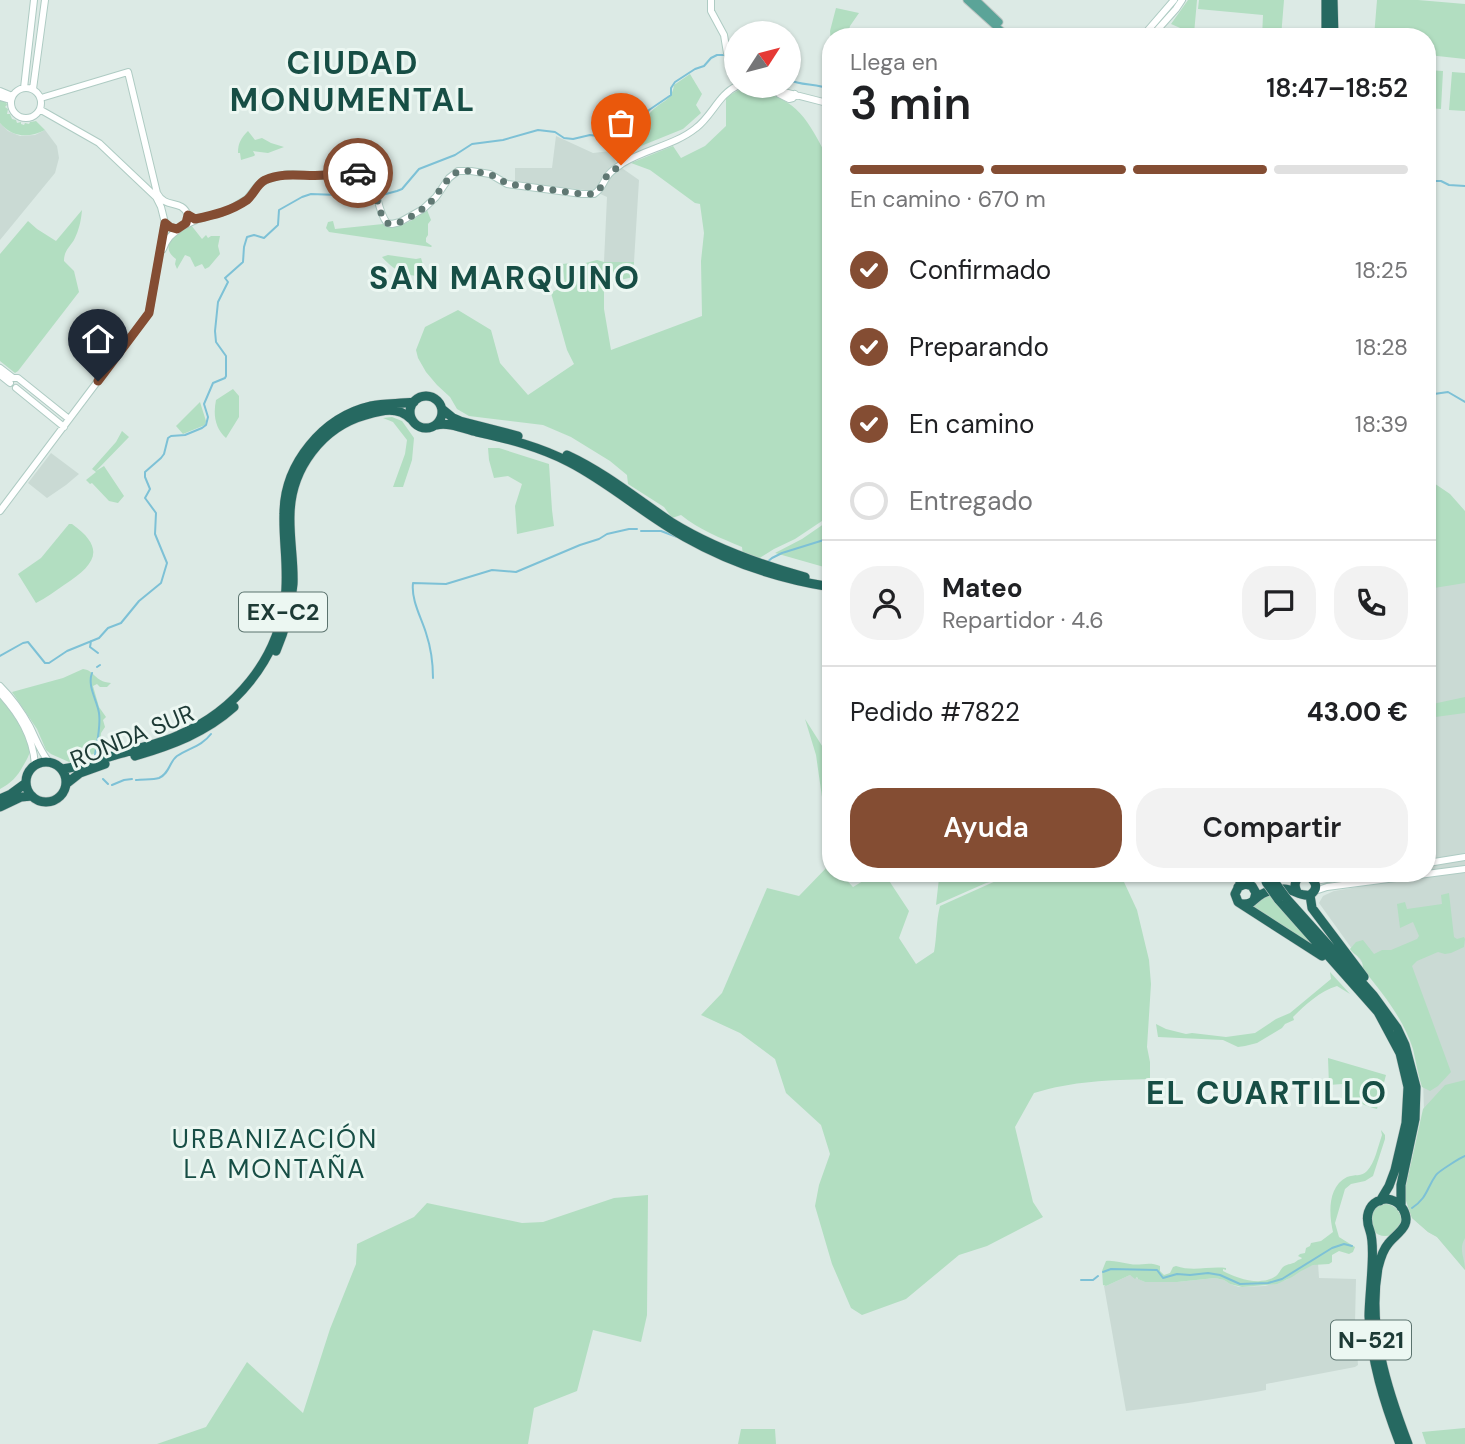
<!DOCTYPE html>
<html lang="es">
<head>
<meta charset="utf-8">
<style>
	body { margin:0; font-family:"DM Sans",sans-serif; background:#f2f2f2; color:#202124; height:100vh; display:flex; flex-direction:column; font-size:26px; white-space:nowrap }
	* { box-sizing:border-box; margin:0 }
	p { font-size:23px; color:#757577 }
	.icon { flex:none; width:38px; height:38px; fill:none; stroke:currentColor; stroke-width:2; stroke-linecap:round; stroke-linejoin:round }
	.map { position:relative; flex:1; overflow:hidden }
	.drawer { position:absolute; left:822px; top:28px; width:614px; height:854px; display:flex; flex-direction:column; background:#fff; border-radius:28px; box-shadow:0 2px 5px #0004 }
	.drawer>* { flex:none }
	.needle { width:46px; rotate:54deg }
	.buttons { position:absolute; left:724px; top:21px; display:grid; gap:14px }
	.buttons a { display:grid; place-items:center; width:77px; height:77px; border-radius:50%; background:#fff; box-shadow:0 2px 5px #0004; font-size:35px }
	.pin { position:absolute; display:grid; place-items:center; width:60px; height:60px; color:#fff; margin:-72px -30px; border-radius:50% 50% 50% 0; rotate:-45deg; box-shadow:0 0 7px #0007 }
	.pin .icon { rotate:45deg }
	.courier { position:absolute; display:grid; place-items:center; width:70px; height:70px; margin:-35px; border:5px solid #844d33; border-radius:50%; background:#fff; color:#222; box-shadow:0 2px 9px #0007 }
	.headline em { font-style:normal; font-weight:600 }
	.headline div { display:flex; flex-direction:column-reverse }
	.headline { display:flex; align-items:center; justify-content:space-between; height:119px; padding:0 28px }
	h1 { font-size:46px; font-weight:600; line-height:52px }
	.bar { display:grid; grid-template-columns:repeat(4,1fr); gap:10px 7px; align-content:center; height:84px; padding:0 28px }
	.bar i { height:9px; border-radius:5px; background:#e0e0e0 }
	.bar .on { background:#844d33 }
	.bar p { grid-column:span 4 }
	.line { display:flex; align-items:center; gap:18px; padding:0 28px; border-top:2px solid #e0e0e0 }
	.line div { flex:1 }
	.round { display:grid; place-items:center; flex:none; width:74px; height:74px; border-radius:28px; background:#f2f2f2 }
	ol { padding:0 28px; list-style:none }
	li { display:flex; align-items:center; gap:21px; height:77px }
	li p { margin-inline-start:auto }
	li .icon { padding:7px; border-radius:50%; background:#844d33; color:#fff; stroke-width:4 }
	li:last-child { color:#757577 }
	li i { width:38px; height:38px; border:4px solid #e0e0e0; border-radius:50% }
	.cta { display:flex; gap:14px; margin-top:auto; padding:14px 28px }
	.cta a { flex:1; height:80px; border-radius:28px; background:#844d33; color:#fff; font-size:28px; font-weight:600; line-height:80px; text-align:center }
	.cta a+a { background:#f2f2f2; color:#202124 }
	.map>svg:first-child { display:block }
	.built { fill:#cadad4 }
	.green { fill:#b2dec1 }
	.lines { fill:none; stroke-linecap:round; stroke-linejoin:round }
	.stream { stroke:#7dc1d6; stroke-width:2 }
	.secondary-casing { stroke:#aecbc3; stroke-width:8 }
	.primary-casing { stroke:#bbc4c2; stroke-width:9 }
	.highway-casing { stroke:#bbc4c2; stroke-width:10 }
	.secondary { stroke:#fff; stroke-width:6 }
	.primary { stroke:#5ba498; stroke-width:7 }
	.highway { stroke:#266961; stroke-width:9 }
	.highway-bridge-casing { stroke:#bbc4c2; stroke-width:10; stroke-linecap:butt }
	.highway-bridge { stroke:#266961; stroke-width:9 }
	.done { stroke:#607873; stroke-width:7; stroke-dasharray:0 12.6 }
	.route { stroke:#844d33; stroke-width:9 }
	.labels { text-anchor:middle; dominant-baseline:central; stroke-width:6; stroke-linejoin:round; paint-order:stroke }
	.shield { fill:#ecf7f2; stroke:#5b736e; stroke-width:2 }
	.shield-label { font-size:23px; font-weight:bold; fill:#1d3a35 }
	.street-label { font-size:24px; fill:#1d3a35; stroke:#ecf7f2 }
	.neighbourhood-label { font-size:26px; letter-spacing:2px; fill:#174e45; stroke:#ecf7f2 }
	.district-label { font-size:32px; font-weight:bold; letter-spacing:2px; fill:#174e45; stroke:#ecf7f2 }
</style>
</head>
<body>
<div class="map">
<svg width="1465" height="1444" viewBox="0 0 1465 1444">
	<rect width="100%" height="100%" fill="#dceae5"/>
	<path class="built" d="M0 123 8 131 20 136 35 135 45 130 57 146 59 158 55 173 0 240Z
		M556 136 593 153 611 151 616 163 619 166 639 180 634 262H604L607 197 594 191 515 182V168H552Z
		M51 453 79 474 66 485 47 498 28 483Z
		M1465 576V1270L1437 1237 1428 1232 1412 1218 1408 1207 1406 1186 1424 1111 1423 1079 1414 1046 1399 1014 1319 903 1323 896 1334 891 1358 887 1355 873H1428V582Z
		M1318 1263 1319 1278 1356 1279 1355 1323 1358 1365 1355 1367 1266 1384V1390L1256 1392 1188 1403 1126 1411 1104 1286H1106L1130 1275 1145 1282H1177L1215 1278 1224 1280 1230 1284 1239 1287 1265 1286 1286 1280 1305 1268Z"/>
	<path class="green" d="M1188 0H1197L1194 34 1171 24Z
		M1199 0H1284L1281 37H1262L1263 15 1198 9Z
		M1377 0H1418L1465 4V59L1428 55V37H1374Z
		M836 8 859 13 850 26 847 37H831V43L830 31Z
		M1428 70 1443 71 1441 109 1428 108Z
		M1452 72 1465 73V111L1449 110Z
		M690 74 702 94 696 105 701 113 683 129 636 148 633 142 638 140 636 137 639 134V130L644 126 643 123C645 120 647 116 650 113 660 101 672 102 674 85Z
		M749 89C801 98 808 122 831 164V515L795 539 774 549 758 559 743 556 742 547C721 538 699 530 681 515L672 518 664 507 628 484 627 475 610 461 571 437 543 425 469 416 457 409 450 397 437 385 426 372 418 358 416 350 425 327 458 310 491 330 500 363 528 395 574 364 567 350 551 293 565 285 562 264 572 263 574 271 578 270V265L597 260 604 262H634L633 277 604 284V309L611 350 702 316 701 261 704 233 700 204 695 203 650 170 631 163 673 146 681 158 705 146 726 126V97L739 90Z
		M0 100 6 102 7 105 5 107 8 109 7 114H10L12 119 16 120 17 123 21 122V124L24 125 25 123 29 124 30 122 36 121 45 130C29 138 13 138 0 123Z
		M626 104 640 121 622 137 609 119Z
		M248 131 255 140 262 138 271 143 284 147 268 153 253 151 255 155 254 156 241 160 240 153H238C238 143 241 138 248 131Z
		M82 210C81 221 79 230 74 240 69 248 64 251 64 261L74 271 79 292 18 371 15 373 0 361V254L28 221 37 229 56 241Z
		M427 210 431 220 428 224V235L426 238V242L432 246 431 247 329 232 326 228 328 222 333 221 335 229 383 224 385 226C402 228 414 220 427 210Z
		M191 225 202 239 206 235 208 238 211 236H220L218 246 220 254 209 267 205 269 202 264 195 267 190 257 185 255 177 269 175 264 176 259C157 245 179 233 191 225Z
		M388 255 416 259 421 258 427 278C421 276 415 276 409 275 398 272 389 265 382 257Z
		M233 389 239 396V417L226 438C215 428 213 415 216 400Z
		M200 402 206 421 205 425 183 434 176 426Z
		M392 417 402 421 414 438 412 460 403 487H393L405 454 407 440 393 422 383 418Z
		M122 431 129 437 96 471 104 466 124 496 118 503 109 501 92 483 90 484 86 480 96 472 92 469 116 442Z
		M488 448H499L549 464 552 510 554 526 517 534 515 506 522 484 508 476 494 478 489 460Z
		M1428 479 1450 494 1465 511V583L1428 589Z
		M831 519V569L775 553 802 539Z
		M69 524H72C107 549 95 565 64 585 55 591 46 598 36 603L18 574 41 558Z
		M83 669C96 671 93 681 111 683L107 687H100L97 684 93 686 99 707 106 717 103 720 105 727 101 733 99 752 69 762 51 754 46 750 37 729 12 692 63 678Z
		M1465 697V713L1428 718V705Z
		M0 698C9 709 31 736 30 751 29 756 26 761 23 766 17 777 11 783 0 789Z
		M805 719 831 760 830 765 831 767V845L829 846 816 755Z
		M831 863V873H840L853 887 868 878 866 873H884L909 911 899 938 916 964 934 952C937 937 936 921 940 906L998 880 986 883 936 905 939 878H1111L1124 882 1137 910 1149 960 1151 984 1147 1047 1150 1062V1079C1109 1080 1073 1081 1034 1093L1015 1127 1033 1202 1043 1217 987 1246 959 1255 906 1299 862 1315 851 1308 832 1264 815 1206 819 1185 830 1154 821 1125 786 1093 775 1059 740 1033 701 1015 722 993 767 888 799 896Z
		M1269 893 1314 946 1252 908Z
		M1449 893 1454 937 1457 939 1464 937 1465 939 1464 947 1451 953 1445 954 1438 952 1417 961 1412 966 1451 1072 1438 1086 1430 1091 1422 1087C1418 1075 1416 1062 1413 1049 1403 1018 1383 994 1363 969 1363 955 1356 958 1350 949L1356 942 1363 940 1374 954 1382 950H1391L1417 939 1419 936 1413 922 1400 928 1397 904 1405 902 1407 909 1442 904 1441 895Z
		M1330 972 1350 994 1337 986C1320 991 1305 1005 1293 1017L1294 1020 1285 1024 1282 1028 1257 1043 1245 1046 1238 1047 1223 1040 1158 1037 1156 1024 1166 1029 1186 1034 1192 1033 1226 1037 1255 1033 1276 1019 1290 1013 1331 979Z
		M1328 1058 1386 1075 1377 1109C1362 1106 1362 1100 1347 1105L1342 1084 1329 1085Z
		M1465 1080V1238C1458 1250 1465 1257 1465 1270L1437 1237 1428 1232 1412 1218 1405 1198 1406 1186 1423 1109 1445 1085Z
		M1381 1130 1385 1135V1139L1373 1176 1365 1181 1351 1184 1345 1189 1335 1223 1339 1237 1355 1247 1353 1252 1349 1254 1339 1251 1332 1255V1262L1329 1264 1313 1265 1301 1271 1292 1277 1277 1284 1242 1287 1230 1284 1224 1280 1215 1278 1177 1282H1145L1138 1279 1137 1277 1135 1279 1130 1275 1106 1286 1103 1285 1102 1271 1106 1261C1114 1260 1121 1263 1130 1264 1141 1266 1149 1261 1160 1266V1271L1164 1275 1170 1273 1173 1267 1176 1266C1193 1272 1209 1266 1226 1268V1270L1223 1269V1271C1236 1278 1261 1287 1276 1276 1279 1274 1280 1270 1283 1267 1288 1263 1293 1265 1298 1260L1301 1259 1302 1258 1298 1256 1300 1254 1305 1253 1306 1248 1310 1246 1311 1243 1321 1241 1333 1232C1329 1215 1327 1187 1347 1177 1354 1174 1362 1177 1367 1171 1375 1163 1378 1146 1382 1135Z
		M648 1195 647 1315 641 1342 593 1330 577 1391 534 1408 528 1444H157L206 1427 247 1362 303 1413 330 1329 356 1264 357 1244 414 1217 427 1203 522 1223 543 1222 614 1198Z
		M1369 1220a16 16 0 1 1 32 0a16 16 0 1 1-32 0Z
		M1465 1428V1444H1426L1422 1432Z
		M741 1429H775L776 1444H738Z"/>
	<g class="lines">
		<path class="stream" d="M789 80C802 86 819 83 831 90
			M1428 181H1441L1449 185 1465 186
			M1428 392 1434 394 1448 392 1465 402
			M641 531H661L677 537
			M766 563 772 558 782 553 827 539 831 531
			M91 641 90 647 98 653
			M0 656 23 643 28 642 45 663H49L67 651 99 638 108 628 121 623 139 601 161 583 167 563 155 534 156 513 145 498 150 489 145 477V472L161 458 164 454 168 438 171 436 185 435 202 428 206 425 208 417 204 404 213 383 225 378 226 376V356L216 342 215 331 218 302 228 282 225 278 243 262 244 247 247 237 254 235 264 238 278 225 279 210 302 197 311 194 338 195 358 199 382 195 397 191 402 189 419 169 455 155 472 144 503 140 538 130 555 132 564 138 573 139 590 135 621 139 636 128 649 110 671 95V88L675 82 695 69 704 66 711 58 717 55H725
			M97 667 100 665
			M92 673C87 686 97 700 99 713 101 727 97 741 95 755
			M433 678C433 663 431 648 426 633 421 617 411 600 413 583L446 584 492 570 516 572 580 545 599 539 607 534 629 529H637
			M103 779 108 784
			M136 780C143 779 153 780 159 778 170 773 169 762 177 756 189 748 202 746 211 734
			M112 785 124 780 132 779
			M1412 1208C1428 1197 1426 1189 1436 1175 1439 1171 1460 1158 1465 1156
			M1103 1272 1111 1269 1157 1270 1163 1278 1177 1274 1190 1275 1208 1273 1220 1275 1240 1284 1268 1283 1282 1279 1332 1248 1344 1244 1352 1246
			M1081 1280H1093L1098 1276"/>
		<g class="secondary-casing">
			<path id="secondary" d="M711 0V11L724 35 727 53 730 57 737 62
				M1142 37 1174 0
				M1151 37 1176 9 1182 0
				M761 86 831 104
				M11 103a15 15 0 1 1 30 0a15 15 0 1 1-30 0Z
				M24 88 34 0
				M33 89 45 0
				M777 89 779 94 789 99 793 98 795 94
				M0 91 12 96
				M0 97 11 100
				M41 98 128 72 157 193C166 210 181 198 188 215L186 223C176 233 169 233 163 249
				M185 225 196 220 227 211 247 199 258 185 268 179 288 174 325 176 344 172H354L368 176C379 189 376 209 387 223L392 224 400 222 423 209 436 197 449 178 458 171H471L490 174 507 184 582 194H594C602 189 602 184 607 177 610 171 618 167 623 163 646 149 675 145 696 128 712 116 719 94 737 86
				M0 368 13 378H18L69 419
				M0 375 10 383
				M16 388 64 427
				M0 511 149 313 165 223 161 207 156 197 99 143 41 110
				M0 686C12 698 22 712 30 727 36 739 40 751 49 762
				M0 693C19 714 33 736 35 765
				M1428 863 1465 857
				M1312 878 1321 880 1360 873
				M1315 891 1327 887 1465 869"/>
		</g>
		<g class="primary-casing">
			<path id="primary" d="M967 0 1008 37
				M976 0 999 22"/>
		</g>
		<g class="highway-casing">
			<path id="highway" d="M1333 0 1334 37
				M1326 37V0
				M410 412a16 16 0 1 1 32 0a16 16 0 1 1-32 0Z
				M442 409 453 418 460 421 518 436
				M436 425C450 422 464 429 477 432 509 439 540 447 569 462 610 483 645 515 685 537 731 563 780 579 831 587
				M567 455C604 472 637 499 671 522 713 548 758 564 805 577
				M276 651C285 630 291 608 293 584 294 561 289 538 290 514 291 469 322 427 366 415 382 410 398 406 411 419
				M135 756C172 745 205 733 234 707
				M26 782a20 20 0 1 1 40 0a20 20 0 1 1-40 0Z
				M62 769C82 767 103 758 123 753 142 747 162 743 179 735 235 711 278 660 285 599 289 570 283 542 284 514 284 464 323 417 371 406 385 403 400 404 414 402
				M66 784 80 773 105 764
				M0 799 11 794 26 783
				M0 807 21 797 32 796
				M1240 873V884L1235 894 1238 902 1322 956
				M1238 887 1245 884 1252 886 1256 893 1254 900
				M1297 892C1292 882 1298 874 1308 876
				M1310 895 1312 908 1364 977
				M1286 898 1373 995 1397 1028 1405 1045 1416 1087 1415 1119 1401 1185V1207
				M1278 899 1378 1012 1400 1053 1408 1087 1406 1123 1395 1170 1389 1186 1380 1201
				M1243 904C1253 905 1254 898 1262 894 1267 891 1277 889 1284 889 1294 889 1300 897 1310 895 1321 887 1314 880 1306 873
				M1400 1444C1384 1402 1371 1361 1369 1316 1369 1295 1376 1248 1370 1231 1358 1201 1391 1189 1403 1209 1413 1227 1396 1233 1388 1244 1382 1251 1380 1260 1378 1268 1367 1328 1387 1389 1408 1444"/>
		</g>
		<use href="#secondary" class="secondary"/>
		<use href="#primary" class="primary"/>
		<use href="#highway" class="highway"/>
		<g class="highway-bridge-casing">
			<path id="highway-bridge" d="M1273 880 1286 898
				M1266 882 1278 899"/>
		</g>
		<use href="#highway-bridge" class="highway-bridge"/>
	</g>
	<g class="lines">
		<path class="done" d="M358 173 370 177C378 192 376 210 387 223L391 224 400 222 416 214 430 203 449 178 458 171H471L490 174 508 184 582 194H594L603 185 607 175 621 165"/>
		<path class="route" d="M98 381 149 313 165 223 170 227 177 229 186 223 188 215 195 219C214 215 231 211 247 200 254 194 257 184 265 180 285 171 305 177 325 175 337 175 347 172 358 173"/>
	</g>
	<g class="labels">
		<g class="shield">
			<rect x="239" y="592.5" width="88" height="39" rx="5"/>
			<rect x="1331" y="1320.5" width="80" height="39" rx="5"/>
		</g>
		<g class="shield-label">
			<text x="283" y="612">EX-C2</text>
			<text x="1371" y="1340">N-521</text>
		</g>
		<g class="street-label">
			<text transform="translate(132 736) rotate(-22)">RONDA SUR</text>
		</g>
		<g class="neighbourhood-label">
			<text x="275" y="1139">URBANIZACIÓN<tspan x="275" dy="30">LA MONTAÑA</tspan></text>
		</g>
		<g class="district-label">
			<text x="353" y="63">CIUDAD<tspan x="353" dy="37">MONUMENTAL</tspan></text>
			<text x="505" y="278">SAN MARQUINO</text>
			<text x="1267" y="1093">EL CUARTILLO</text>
		</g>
	</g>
</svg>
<div class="buttons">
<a><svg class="needle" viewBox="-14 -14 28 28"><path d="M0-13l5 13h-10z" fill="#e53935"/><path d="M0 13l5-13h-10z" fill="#757577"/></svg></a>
</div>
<div class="pin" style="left:621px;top:165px;background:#ea580c"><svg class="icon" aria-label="bag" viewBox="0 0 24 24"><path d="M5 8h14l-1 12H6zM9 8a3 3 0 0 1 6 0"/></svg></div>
<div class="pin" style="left:98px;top:381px;background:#1f2937"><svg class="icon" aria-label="home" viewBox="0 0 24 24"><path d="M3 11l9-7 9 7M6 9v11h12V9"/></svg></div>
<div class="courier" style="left:358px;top:173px"><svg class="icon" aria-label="car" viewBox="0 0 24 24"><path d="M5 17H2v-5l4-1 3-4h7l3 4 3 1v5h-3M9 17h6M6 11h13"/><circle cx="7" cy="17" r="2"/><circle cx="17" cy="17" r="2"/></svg></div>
<section class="drawer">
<div class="headline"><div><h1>3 min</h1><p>Llega en</p></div><em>18:47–18:52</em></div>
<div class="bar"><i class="on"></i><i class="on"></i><i class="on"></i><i></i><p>En camino · 670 m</p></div>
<ol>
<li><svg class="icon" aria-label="check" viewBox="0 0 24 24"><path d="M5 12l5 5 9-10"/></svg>Confirmado<p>18:25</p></li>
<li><svg class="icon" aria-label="check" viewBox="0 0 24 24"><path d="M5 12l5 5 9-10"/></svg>Preparando<p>18:28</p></li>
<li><svg class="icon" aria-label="check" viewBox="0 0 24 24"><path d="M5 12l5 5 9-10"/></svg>En camino<p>18:39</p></li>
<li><i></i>Entregado</li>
</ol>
<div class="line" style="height:126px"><a class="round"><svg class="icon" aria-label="person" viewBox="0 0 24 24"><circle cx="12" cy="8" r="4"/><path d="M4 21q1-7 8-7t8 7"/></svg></a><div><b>Mateo</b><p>Repartidor · 4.6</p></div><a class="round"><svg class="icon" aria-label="chat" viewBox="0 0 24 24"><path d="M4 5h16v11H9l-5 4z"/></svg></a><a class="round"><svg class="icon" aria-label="phone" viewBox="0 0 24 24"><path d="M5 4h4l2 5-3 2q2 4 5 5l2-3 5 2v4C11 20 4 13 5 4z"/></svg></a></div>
<div class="line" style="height:91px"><div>Pedido #7822</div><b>43.00 €</b></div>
<div class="cta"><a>Ayuda</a><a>Compartir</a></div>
</section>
</div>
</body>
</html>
